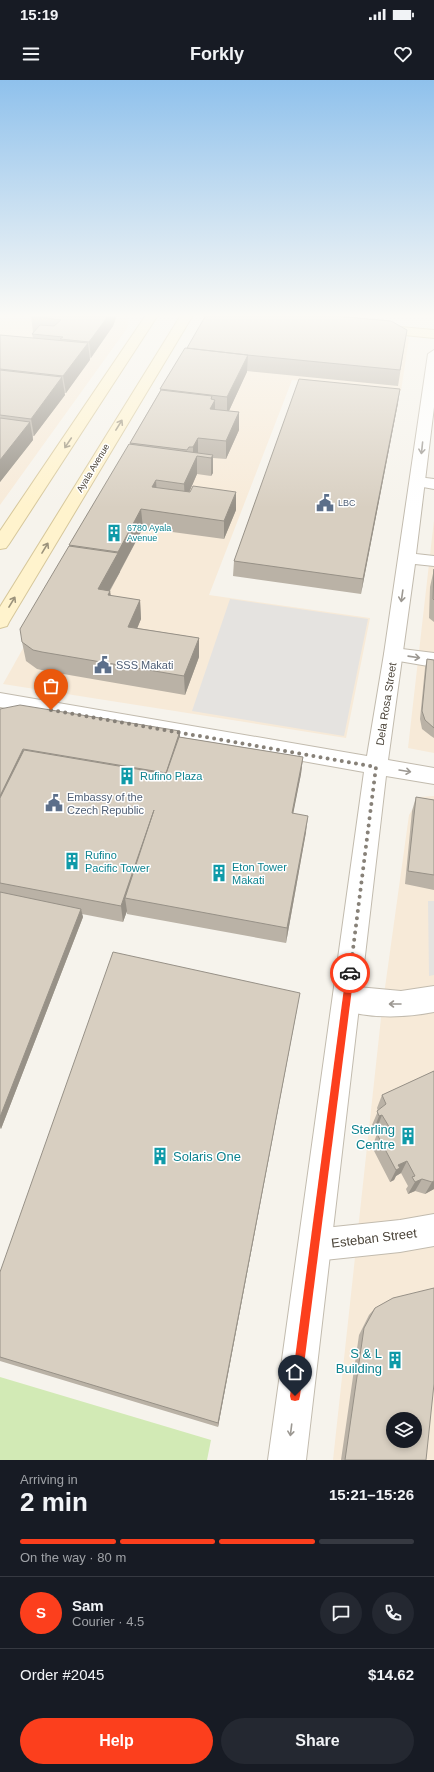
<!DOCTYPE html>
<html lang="en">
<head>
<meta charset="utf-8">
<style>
	body { margin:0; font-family:Helvetica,sans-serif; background:#242831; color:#f1f3f6; height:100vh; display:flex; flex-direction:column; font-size:15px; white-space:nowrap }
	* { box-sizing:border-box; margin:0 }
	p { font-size:13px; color:#9ea1a6 }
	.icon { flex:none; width:22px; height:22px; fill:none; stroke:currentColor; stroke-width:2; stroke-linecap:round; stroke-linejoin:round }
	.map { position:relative; height:1380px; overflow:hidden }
	.details { display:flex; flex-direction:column; background:#171b24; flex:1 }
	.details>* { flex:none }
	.buttons { position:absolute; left:386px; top:1332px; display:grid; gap:8px }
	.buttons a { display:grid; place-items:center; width:36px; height:36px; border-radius:50%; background:#171b24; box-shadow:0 2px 6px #0003; font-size:20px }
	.pin { position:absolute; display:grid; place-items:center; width:34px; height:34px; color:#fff; margin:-41px -17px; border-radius:50% 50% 50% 0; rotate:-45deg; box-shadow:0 0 4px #0007 }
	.pin .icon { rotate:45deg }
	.courier { position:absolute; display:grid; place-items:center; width:40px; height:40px; margin:-20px; border:3px solid #fc3f1d; border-radius:50%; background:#fff; color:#222; box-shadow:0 1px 5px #0007 }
	.headline em { font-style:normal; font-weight:700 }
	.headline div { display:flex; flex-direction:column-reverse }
	.headline { display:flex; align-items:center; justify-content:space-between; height:68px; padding:0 20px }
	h1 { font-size:26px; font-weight:700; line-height:30px }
	.bar { display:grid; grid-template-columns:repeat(4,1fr); gap:6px 4px; align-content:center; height:48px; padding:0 20px }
	.bar i { height:5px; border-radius:3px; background:#363941 }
	.bar .current { background:#fc3f1d }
	.bar p { grid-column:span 4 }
	.line { display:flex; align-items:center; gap:10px; padding:0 20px; border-top:1px solid #363941 }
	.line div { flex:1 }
	.round { display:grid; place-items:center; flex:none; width:42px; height:42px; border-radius:21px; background:#242831 }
	.button { display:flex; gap:8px; margin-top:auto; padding:8px 20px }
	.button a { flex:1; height:46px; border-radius:24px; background:#fc3f1d; color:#fff; font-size:16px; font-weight:700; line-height:46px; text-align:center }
	.button a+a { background:#242831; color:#f1f3f6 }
	.status { display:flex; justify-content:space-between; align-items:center; height:28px; padding:0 20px; background:#171b24; direction:ltr }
	.status svg { height:11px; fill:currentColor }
	header { display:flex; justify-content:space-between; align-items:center; height:52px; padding:0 20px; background:#171b24; font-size:18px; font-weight:700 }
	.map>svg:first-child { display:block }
	.commercial { fill:#f7ead8; fill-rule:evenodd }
	.green { fill:#d2eab5 }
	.parking { fill:#e5e3e0 }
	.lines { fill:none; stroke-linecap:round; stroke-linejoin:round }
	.minor-casing { stroke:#c2bbae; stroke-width:2 }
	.tertiary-casing { stroke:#c2bbae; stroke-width:2 }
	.secondary-casing { stroke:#d6c79b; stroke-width:2 }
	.minor { fill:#fff; fill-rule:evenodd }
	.tertiary { fill:#fff; fill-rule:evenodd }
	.secondary { fill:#fff3cd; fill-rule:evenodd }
	.wall { fill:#bab2a6 }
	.shaded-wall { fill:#979187 }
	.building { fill:#d8cfc1; stroke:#979187; fill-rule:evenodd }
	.oneway { stroke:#9c937c }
	.oneway2 { stroke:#9c9892 }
	.route { fill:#fc3f1d }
	.done { stroke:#878178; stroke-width:4; stroke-dasharray:0 7.2 }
	.labels { text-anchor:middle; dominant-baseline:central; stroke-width:3; stroke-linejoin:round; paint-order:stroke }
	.far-street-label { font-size:9px; fill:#4b4439; stroke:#fff }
	.far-service-label { font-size:9px; fill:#4e5e75; stroke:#fff; text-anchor:start }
	.far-culture-label { font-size:9px; fill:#0d838f; stroke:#fff; text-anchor:start }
	.service-label { font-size:11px; fill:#4e5e75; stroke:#fff; text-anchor:start }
	.street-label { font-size:11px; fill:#4b4439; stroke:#fff }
	.culture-label { font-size:11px; fill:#0d838f; stroke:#fff; text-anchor:start }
	.near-culture-label { font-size:13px; fill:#0d838f; stroke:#fff; text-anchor:end }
	.near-street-label { font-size:13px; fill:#4b4439; stroke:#fff }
</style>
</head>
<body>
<div class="status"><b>15:19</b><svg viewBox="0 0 49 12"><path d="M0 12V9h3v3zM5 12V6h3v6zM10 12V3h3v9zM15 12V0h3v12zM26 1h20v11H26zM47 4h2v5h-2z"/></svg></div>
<header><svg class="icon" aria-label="menu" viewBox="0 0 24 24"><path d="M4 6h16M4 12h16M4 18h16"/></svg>Forkly<svg class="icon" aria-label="heart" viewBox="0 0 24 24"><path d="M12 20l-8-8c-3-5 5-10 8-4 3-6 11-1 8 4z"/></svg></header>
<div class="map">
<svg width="434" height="1380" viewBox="0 0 434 1380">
	<rect width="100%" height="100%" fill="#f6f3ec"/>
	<path class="commercial" d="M0 235H128V247L0 425Z
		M209 237 409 258 401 311 292 300 209 515 370 538 346 658 3 604Z
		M434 440V673L408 668Z
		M434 716V1380H333L382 929 409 735 420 717ZM393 1339H415V1361H393Z"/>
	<path class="green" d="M0 1297 211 1360 207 1380H0Z"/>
	<path class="parking" d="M230 519 368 539 344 656 192 631Z
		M428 821H434V895L429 896Z"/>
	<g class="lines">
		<g class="minor-casing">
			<path id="minor" d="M418 397 434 399V409L412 405 410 402 412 399Z
				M394 568 434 573V587L387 579 384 574 387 569Z
				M347 906 401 911 434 906V932C404 938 367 939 337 928L333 919 337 910Z
				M434 1134V1166L400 1172 315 1181 304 1176 299 1165 304 1154 315 1149 400 1140Z"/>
		</g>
		<g class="tertiary-casing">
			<path id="tertiary" d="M434 270V327L416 474 434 476V486L415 484 388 680 434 688V704L386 696 306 1380H268L364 692 0 627V613L367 676 384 574 428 274Z"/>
		</g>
		<g class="secondary-casing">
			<path id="secondary" d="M146 235H158L9 464 6 468 0 469V451Z
				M181 235H193L9 542 7 546 0 548V527Z
				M378 245 434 250V258L374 252 372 249Z"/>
		</g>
		<use href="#minor" class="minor"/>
		<use href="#tertiary" class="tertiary"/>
		<use href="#secondary" class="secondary"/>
	</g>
	<path class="wall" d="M32 235H117L113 246 66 313H64L65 315 34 356H33V360L0 402V255L33 258 32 254 33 252 31 236Z
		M407 250 398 306 247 291 229 331 239 332V350L226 379 213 378V393L211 396 197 394 189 412H236V430L224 459 143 448 110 511 111 516 140 520 141 539 137 548 199 558V577L185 615 46 591 37 589 26 581 22 562 69 466V465L130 364V363L160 311V309L187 268Z
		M398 323 361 514 233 496 234 481Z
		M434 489V542L429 538 430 507Z
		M427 579 434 580V658L431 656 422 649 420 639 425 588Z
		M0 629 180 651V657L303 677 301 694 293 733 306 752 286 863 127 834V831L123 842 82 834 83 837 1 1049 0 1048Z
		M416 717 434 720V810L405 804 412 731Z
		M297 929 218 1347 0 1281V1192Z
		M434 991V1109L425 1114 415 1111 408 1114 406 1109 408 1106 401 1093 396 1096 394 1100 390 1102 372 1067 377 1054 380 1053 377 1048 374 1049 372 1045 378 1031 377 1028 382 1015Z
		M375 1228 426 1380H341L359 1255 369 1235Z"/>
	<path class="shaded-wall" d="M109 235H117L113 246 91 278 89 262Z
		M88 263 90 280 66 313 63 296Z
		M248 275 247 292 227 335V317Z
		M62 297 65 315 34 356 31 339Z
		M400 309 398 323 361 514 363 499Z
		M212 316V324L215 320V337L210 329 211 319Z
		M239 332V350L226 379V361Z
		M30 342 33 360 0 402V380Z
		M198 358V376H197V394L185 422 184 404 193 384V367Z
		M213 375V393L211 396V378Z
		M156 400 157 418 152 407Z
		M236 412V430L224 459V441Z
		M141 429 143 448 120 491V492L100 527 98 509 118 473V472Z
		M110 511 112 530 108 515Z
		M140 520 141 539 130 566 128 547Z
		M199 558V577L185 615 184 596Z
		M180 651V670L167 711 166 693Z
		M23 669 28 687 0 745V716Z
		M303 677 301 694 290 750 292 733Z
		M154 730 125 818 127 831 123 842 121 826Z
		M308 736 306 752 286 863 287 848Z
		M81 829 83 837 1 1049 0 1046V1037Z
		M300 913 297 929 218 1347V1343Z
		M382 1035 377 1048 374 1049 379 1036Z
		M407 1081 401 1093 396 1096 394 1100 390 1102 396 1090 398 1085Z
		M422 1099 415 1111 408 1114 415 1102Z
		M434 1101V1109L425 1114 432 1102Z"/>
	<path class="building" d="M32 235H109L89 262 60 259 63 257 32 254 40 245 54 246 61 240 31 236Z
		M206 235H324L391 241 407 250 400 290 247 275 187 268Z
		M0 255 88 263 63 296 0 289Z
		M185 268 248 275 227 317 160 309Z
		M0 290 62 297 31 339 0 335Z
		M299 299 400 309 363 499 234 481Z
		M161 310 212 316 211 319 215 320 210 329 239 332 226 361 198 358 193 367H189L187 370 130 363Z
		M0 338 30 342 0 380Z
		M129 364 213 375 211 378 197 376 184 404 156 400 152 407 190 412 193 406 236 412 224 441 141 429 118 472 69 465Z
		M69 466 118 473 98 509 110 511 108 515 140 520 128 547 199 558 184 596 42 572 33 570 22 562 20 549Z
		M434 489V520L433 519Z
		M427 579 434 580V648L425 640 422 631Z
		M20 625 180 651 166 693 23 669 0 716V629Z
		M179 657 303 677 292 733 308 736 287 848 125 818 154 730 121 826 0 803V718L24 670 166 694Z
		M416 717 434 720V795L408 791Z
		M0 812 81 829 0 1037Z
		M113 872 300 913 218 1343 0 1277V1192Z
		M434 991V1101L432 1102 422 1099 415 1102 412 1097 415 1096 407 1081 398 1085 400 1088 396 1090 377 1054 381 1053 382 1055 391 1050 382 1035 379 1036 377 1031 386 1024 382 1015Z
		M434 1208V1304L426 1380H345L364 1248 375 1228 393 1218ZM393 1339H415V1361H393Z"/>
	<defs><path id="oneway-shaft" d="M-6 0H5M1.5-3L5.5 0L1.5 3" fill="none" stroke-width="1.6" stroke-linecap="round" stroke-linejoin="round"/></defs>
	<g class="oneway">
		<use href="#oneway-shaft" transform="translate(119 345) rotate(-58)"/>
		<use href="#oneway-shaft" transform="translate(68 363) rotate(124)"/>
		<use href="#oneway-shaft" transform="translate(45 468) rotate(-59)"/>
		<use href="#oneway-shaft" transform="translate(12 522) rotate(-59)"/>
	</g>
	<g class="oneway2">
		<use href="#oneway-shaft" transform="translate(422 368) rotate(96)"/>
		<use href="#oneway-shaft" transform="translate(402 516) rotate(98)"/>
		<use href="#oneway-shaft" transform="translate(414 577) rotate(8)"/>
		<use href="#oneway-shaft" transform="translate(405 691) rotate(9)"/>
		<use href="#oneway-shaft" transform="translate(395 924) rotate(180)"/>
		<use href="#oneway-shaft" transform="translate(291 1350) rotate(97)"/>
	</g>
	<linearGradient id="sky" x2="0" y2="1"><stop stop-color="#8fc1ec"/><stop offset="0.55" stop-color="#fbfaf6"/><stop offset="1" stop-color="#fbfaf6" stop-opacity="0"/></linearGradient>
	<rect width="434" height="428" fill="url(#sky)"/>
	<path class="route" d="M350 890 354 893 300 1316 299 1320 295 1321 291 1320 290 1316 346 893Z"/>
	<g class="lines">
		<path class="done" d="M51 630 376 687 350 893"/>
	</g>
	<defs>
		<g id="civic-bare" transform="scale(1.38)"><path d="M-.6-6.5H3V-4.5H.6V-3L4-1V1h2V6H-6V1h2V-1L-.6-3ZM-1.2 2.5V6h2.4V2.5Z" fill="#5c6f8a" stroke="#fff" stroke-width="2.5" paint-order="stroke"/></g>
		<g id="building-bare" transform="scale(1.38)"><path d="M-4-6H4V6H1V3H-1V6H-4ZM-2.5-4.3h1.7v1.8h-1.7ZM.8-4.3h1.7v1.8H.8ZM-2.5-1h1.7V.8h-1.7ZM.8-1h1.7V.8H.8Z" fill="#0f9aa8" stroke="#fff" stroke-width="2.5" paint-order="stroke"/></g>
	</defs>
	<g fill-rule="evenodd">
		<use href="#civic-bare" x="325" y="423"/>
		<use href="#building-bare" x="114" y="453"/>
		<use href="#civic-bare" x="103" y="585"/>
		<use href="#building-bare" x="127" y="696"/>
		<use href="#civic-bare" x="54" y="723"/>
		<use href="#building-bare" x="72" y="781"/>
		<use href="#building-bare" x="219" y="793"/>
		<use href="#building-bare" x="408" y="1056"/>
		<use href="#building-bare" x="160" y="1076"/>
		<use href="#building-bare" x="395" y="1280"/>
	</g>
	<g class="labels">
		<g class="far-street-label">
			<text transform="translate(93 388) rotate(-59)">Ayala Avenue</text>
		</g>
		<g class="far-service-label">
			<text x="338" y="423">LBC</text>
		</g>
		<g class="far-culture-label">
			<text x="127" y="448">6780 Ayala<tspan x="127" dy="10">Avenue</tspan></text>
		</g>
		<g class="service-label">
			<text x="116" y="585">SSS Makati</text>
			<text x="67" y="717">Embassy of the<tspan x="67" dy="13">Czech Republic</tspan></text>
		</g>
		<g class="street-label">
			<text transform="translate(386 624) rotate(-81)">Dela Rosa Street</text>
		</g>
		<g class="culture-label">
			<text x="140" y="696">Rufino Plaza</text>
			<text x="85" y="775">Rufino<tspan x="85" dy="13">Pacific Tower</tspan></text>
			<text x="232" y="787">Eton Tower<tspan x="232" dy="13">Makati</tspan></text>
		</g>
		<g class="near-culture-label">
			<text x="395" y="1049">Sterling<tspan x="395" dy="15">Centre</tspan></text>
			<text x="173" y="1076" text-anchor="start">Solaris One</text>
			<text x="382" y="1273">S &amp; L<tspan x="382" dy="15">Building</tspan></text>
		</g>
		<g class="near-street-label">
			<text transform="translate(374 1158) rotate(-7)">Esteban Street</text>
		</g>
	</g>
</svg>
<div class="buttons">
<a><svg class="icon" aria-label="layers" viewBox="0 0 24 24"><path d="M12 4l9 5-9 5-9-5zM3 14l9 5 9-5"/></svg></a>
</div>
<div class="pin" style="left:51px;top:630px;background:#ea580c"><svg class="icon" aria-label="bag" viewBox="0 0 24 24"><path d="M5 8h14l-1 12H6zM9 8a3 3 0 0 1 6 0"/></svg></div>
<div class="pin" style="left:295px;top:1316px;background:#1f2937"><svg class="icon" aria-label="home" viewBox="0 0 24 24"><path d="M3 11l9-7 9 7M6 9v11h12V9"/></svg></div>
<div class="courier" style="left:350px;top:893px"><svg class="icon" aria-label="car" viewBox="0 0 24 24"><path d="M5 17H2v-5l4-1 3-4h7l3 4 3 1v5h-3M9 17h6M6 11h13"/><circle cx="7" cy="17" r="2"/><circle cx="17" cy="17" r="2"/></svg></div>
</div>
<section class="details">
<div class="headline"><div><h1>2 min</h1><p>Arriving in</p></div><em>15:21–15:26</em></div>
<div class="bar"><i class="current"></i><i class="current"></i><i class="current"></i><i></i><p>On the way · 80 m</p></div>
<div class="line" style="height:72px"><b class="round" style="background:#fc3f1d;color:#fff">S</b><div><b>Sam</b><p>Courier · 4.5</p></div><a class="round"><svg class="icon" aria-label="chat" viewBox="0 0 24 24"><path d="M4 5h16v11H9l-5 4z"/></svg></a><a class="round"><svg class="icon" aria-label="phone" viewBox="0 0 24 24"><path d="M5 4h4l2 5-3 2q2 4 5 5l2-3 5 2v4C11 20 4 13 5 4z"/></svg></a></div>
<div class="line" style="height:52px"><div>Order #2045</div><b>$14.62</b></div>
<div class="button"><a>Help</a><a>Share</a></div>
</section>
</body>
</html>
